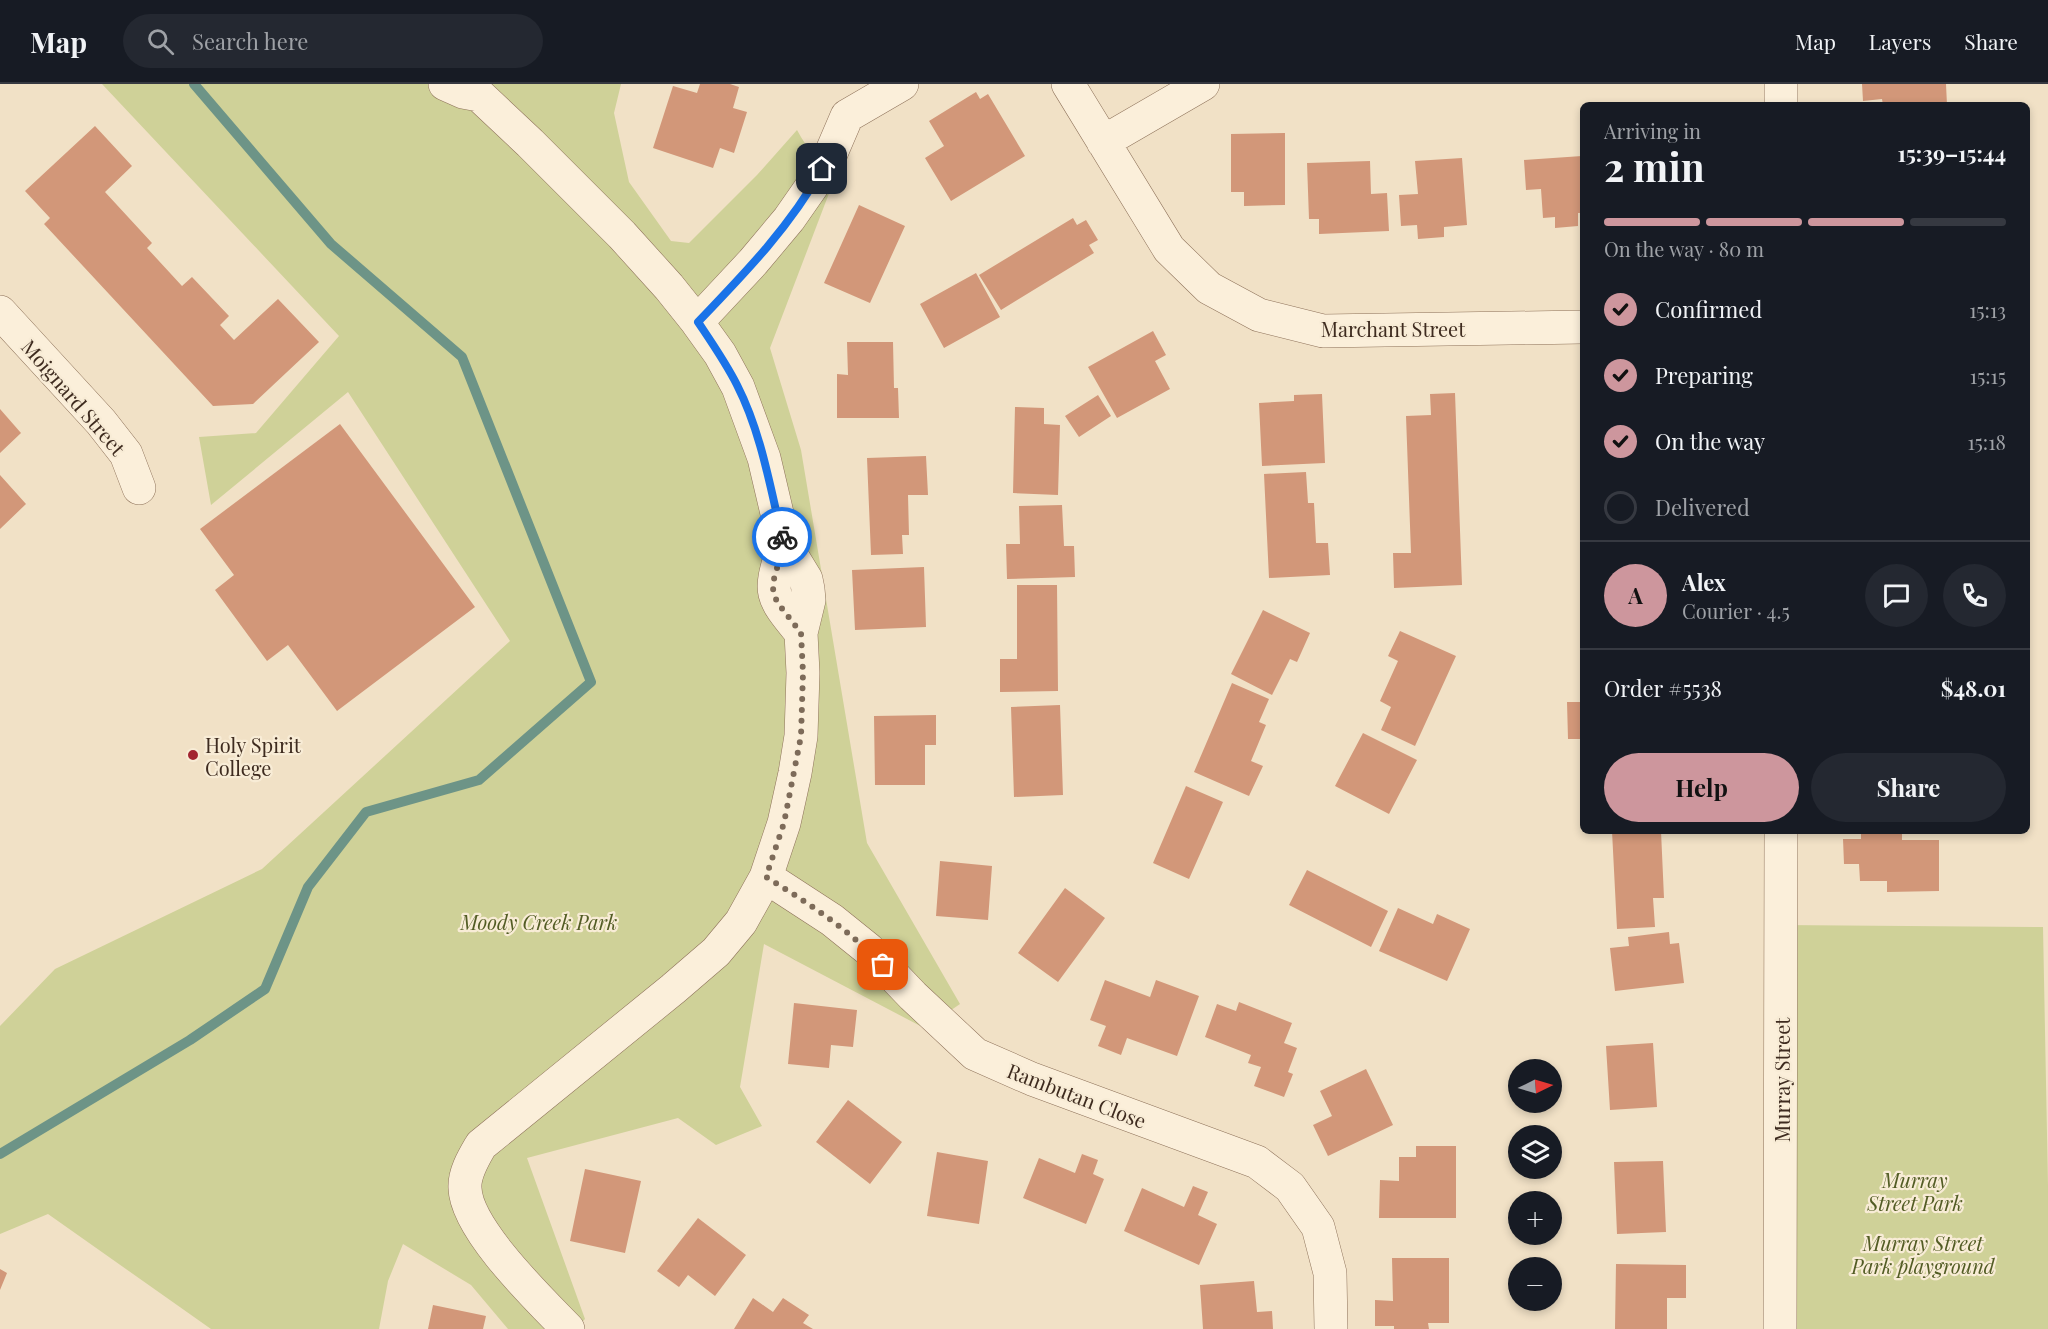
<!DOCTYPE html>
<html lang="en">
<head>
<meta charset="utf-8">
<style>
	body { margin:0; font-family:"Playfair Display",serif; background:#242831; color:#f1f3f6; height:100vh; display:flex; flex-direction:column; font-size:22px; white-space:nowrap }
	* { box-sizing:border-box; margin:0 }
	p { font-size:20px; color:#9ea1a6 }
	.icon { flex:none; width:33px; height:33px; fill:none; stroke:currentColor; stroke-width:2; stroke-linecap:round; stroke-linejoin:round }
	.map { position:relative; flex:1; overflow:hidden }
	.details { position:absolute; left:1580px; top:18px; width:450px; height:732px; display:flex; flex-direction:column; background:#171b24; border-radius:9px; box-shadow:0 3px 9px #0003 }
	.details>* { flex:none }
	.needle { width:39px; rotate:85deg }
	.tools { position:absolute; left:1508px; top:975px; display:grid; gap:12px }
	.tools a { display:grid; place-items:center; width:54px; height:54px; border-radius:50%; background:#171b24; box-shadow:0 3px 9px #0003; font-size:30px }
	.pin { position:absolute; display:grid; place-items:center; width:51px; height:51px; color:#fff; margin:-26px; border-radius:12px; box-shadow:0 3px 9px #0006 }
	.courier { position:absolute; display:grid; place-items:center; width:60px; height:60px; margin:-30px; border:4px solid #1a73e8; border-radius:50%; background:#fff; color:#222; box-shadow:0 2px 8px #0007 }
	.overview em { font-style:normal; font-weight:700 }
	.overview div { display:flex; flex-direction:column-reverse }
	.overview { display:flex; align-items:center; justify-content:space-between; height:102px; padding:0 24px }
	h1 { font-size:39px; font-weight:700; line-height:45px }
	.bar { display:grid; grid-template-columns:repeat(4,1fr); gap:9px 6px; align-content:center; height:72px; padding:0 24px }
	.bar i { height:8px; border-radius:4px; background:#363941 }
	.bar .selected { background:#cd969d }
	.bar p { grid-column:span 4 }
	.line { display:flex; align-items:center; gap:15px; padding:0 24px; border-top:2px solid #363941 }
	.line div { flex:1 }
	.round { display:grid; place-items:center; flex:none; width:63px; height:63px; border-radius:32px; background:#242831 }
	ol { padding:0 24px; list-style:none }
	li { display:flex; align-items:center; gap:18px; height:66px }
	li p { margin-inline-start:auto }
	li .icon { padding:6px; border-radius:50%; background:#cd969d; color:#111; stroke-width:4 }
	li:last-child { color:#9ea1a6 }
	li i { width:33px; height:33px; border:3px solid #363941; border-radius:50% }
	.cta { display:flex; gap:12px; margin-top:auto; padding:12px 24px }
	.cta a { flex:1; height:69px; border-radius:36px; background:#cd969d; color:#111; font-size:24px; font-weight:700; line-height:69px; text-align:center }
	.cta a+a { background:#242831; color:#f1f3f6 }
	header { display:flex; align-items:center; gap:36px; box-sizing:border-box; height:84px; padding:0 30px; background:#171b24; border-bottom:2px solid #363941 }
	header strong { font-size:28px }
	nav { display:flex; gap:33px; margin-inline-start:auto; font-size:21px }
	.search { width:420px; height:54px; background:#242831; display:flex; align-items:center; gap:15px; box-sizing:border-box; padding:0 21px; border-radius:33px; color:#9ea1a6; font-size:22px }
	.map>svg:first-child { display:block }
	.green { fill:#cfd198 }
	.lines { fill:none; stroke-linecap:round; stroke-linejoin:round }
	.stream { stroke:#6d9487; stroke-width:10 }
	.building { fill:#d29779 }
	.minor-casing { stroke:#8e725a; stroke-width:34 }
	.minor { stroke:#fbefda; stroke-width:33 }
	.done { stroke:#7d6b59; stroke-width:6; stroke-dasharray:0 10.8 }
	.route { stroke:#1a73e8; stroke-width:8 }
	.poi-dot { fill:#a22530; stroke:#f8ecd6; stroke-width:2 }
	.labels { text-anchor:middle; dominant-baseline:central; stroke-width:4.5; stroke-linejoin:round; paint-order:stroke }
	.street-label { font-size:20px; fill:#3e2b1f; stroke:#f8ecd6 }
	.poi-label { font-size:20px; fill:#3e2b1f; stroke:#f8ecd6; text-anchor:start }
	.park-label { font-size:20px; font-style:italic; fill:#525c24; stroke:#f8ecd6 }
</style>
</head>
<body>
<header>
<strong>Map</strong>
<div class="search"><svg class="icon" aria-label="search" viewBox="0 0 24 24"><circle cx="10" cy="10" r="6"/><path d="M15 15l6 6"/></svg>Search here</div>
<nav><a>Map</a><a>Layers</a><a>Share</a></nav>
</header>
<div class="map">
<svg width="2048" height="1245" viewBox="0 0 2048 1245">
	<rect width="100%" height="100%" fill="#f1e1c6"/>
	<path class="green" d="M102 0H621L614 29 629 98 671 157 689 159 757 91 797 46C807 65 819 78 836 91L770 264 801 366 867 759 960 920 944 931 928 946 764 860 740 1003 762 1042 716 1061 678 1034 527 1074 585 1235 575 1245H508L471 1201 403 1160 388 1197 379 1245H211L48 1130 0 1150V942L55 885 262 785 510 557 348 308 211 421 199 353 256 349 339 252Z
		M1781 841 2043 843 2048 1102V1245H1780Z"/>
	<g class="lines">
		<path class="stream" d="M0 1070 190 956 265 905 308 803 366 728 479 696 591 598 462 273 331 160 194 0"/>
	</g>
	<path class="building" d="M700 0H730L739 3 733 24 747 28 734 69 720 64 713 84 653 64 673 2 697 9Z
		M1862 0H1946L1947 21H1883L1882 15 1863 17Z
		M976 8 980 15 988 10 1025 72 951 117 925 74 944 62 929 37Z
		M95 42 132 82 105 108 152 159 147 164 182 202 192 193 229 232 220 241 234 256 278 215 319 258 253 320 213 322 44 140 50 134 25 107Z
		M1285 49V121L1244 122V108H1231V50Z
		M1582 72V129H1578V142L1555 144V133L1543 134 1541 105 1526 106 1524 76Z
		M1462 74 1467 141 1444 143V153L1418 155 1417 141 1401 142 1399 111 1418 110 1415 77Z
		M1370 77 1371 110 1387 109 1389 147 1319 150V135H1309L1307 79Z
		M859 121 905 142 870 219 824 199Z
		M1073 134 1077 141 1086 136 1098 156 1089 161 1094 169 1001 226 979 191Z
		M976 189 1000 233 944 264 920 220Z
		M1153 247 1166 271 1155 277 1170 305 1117 334 1088 283Z
		M847 258H893L894 304H898L899 334H837V290L848 291Z
		M1455 309 1462 501 1394 504 1393 469H1411L1406 332 1431 331 1430 310Z
		M1322 310 1325 379 1262 382 1259 319 1294 317V311Z
		M1098 311 1111 332 1079 353 1065 332Z
		M1015 323 1044 324V340L1060 341 1058 411 1013 409Z
		M0 325 21 349 0 369Z
		M340 340 475 523 337 627 288 561 267 577 215 506 234 491 200 445Z
		M926 372 928 411H908L909 451H902L903 470 871 471 867 374Z
		M1306 388 1308 419H1314L1316 459H1328L1330 491 1269 494 1264 390Z
		M0 391 26 420 0 445Z
		M1062 421 1064 462H1074L1075 493 1007 495 1006 460H1020L1019 422Z
		M924 483 926 543 855 546 852 486Z
		M1017 501H1057L1058 607 1000 608V575H1017Z
		M1263 526 1310 549 1297 578 1290 575 1272 611 1231 590Z
		M1400 547 1456 572 1415 662 1381 646 1391 623 1380 617 1398 577 1388 572Z
		M1232 599 1269 615 1259 638 1266 641 1251 677 1263 682 1249 712 1194 688Z
		M1567 618H1582V655H1568Z
		M1060 621 1063 711 1014 713 1011 623Z
		M936 631V661H925V701H875L874 632Z
		M1363 649 1417 676 1389 730 1335 702Z
		M1186 702 1223 718 1189 795 1153 779Z
		M1612 747H1661L1664 814H1653L1655 843 1617 845Z
		M1861 747H1902V756H1939V807L1887 808V797H1860L1859 780H1844L1843 755H1861Z
		M940 777 992 782 988 836 936 832Z
		M1307 786 1388 827 1371 863 1289 821Z
		M1065 804 1105 834 1058 898 1018 869Z
		M1398 824 1433 840 1437 830 1470 845 1447 897 1379 867Z
		M1669 848 1670 860 1679 859 1684 899 1615 907 1610 864 1629 862 1628 853Z
		M1105 896 1150 913 1156 896 1199 912 1177 972 1127 954 1121 971 1098 962 1106 942 1090 936Z
		M1239 918 1292 939 1284 959 1297 964 1288 988 1293 990 1284 1013 1254 1002 1261 983 1248 979 1251 971 1205 953 1217 920 1236 927Z
		M794 919 857 926 853 963 831 961 829 984 788 980Z
		M1653 959 1657 1023 1610 1026 1606 962Z
		M1366 985 1393 1041 1328 1072 1313 1041 1332 1032 1320 1007Z
		M848 1016 902 1058 870 1100 816 1058Z
		M1416 1062H1456V1134H1379L1380 1096 1399 1097V1073H1416Z
		M937 1068 988 1077 979 1140 927 1132Z
		M1082 1070 1098 1076 1093 1090 1104 1095 1086 1140 1023 1114 1039 1074 1075 1089Z
		M1663 1077 1666 1148 1617 1150 1614 1078Z
		M585 1085 641 1097 625 1169 570 1157Z
		M1193 1102 1208 1108 1198 1131 1217 1140 1199 1181 1124 1147 1142 1104 1184 1123Z
		M698 1134 746 1171 715 1212 688 1191 679 1203 657 1187Z
		M1392 1174H1449V1239H1428L1429 1245H1394V1242H1375V1216L1393 1217Z
		M1616 1180 1686 1181V1214H1667V1245H1615Z
		M0 1185 7 1189 0 1206Z
		M1254 1197 1257 1228 1272 1227 1273 1245H1203L1200 1201Z
		M753 1214 773 1228 783 1214 809 1231 803 1239 813 1245H734Z
		M433 1221 486 1232 483 1245H428Z"/>
	<g class="lines">
		<g class="minor-casing">
			<path id="minor" d="M445 0 463 8 479 11 530 59 622 151 669 203 697 238 720 270 738 303 764 374 784 459 806 495 808 505 809 516 801 549 803 589 801 652 795 689 784 739 766 793 741 838 716 868 673 905 481 1061C474 1073 464 1089 465 1104 466 1145 539 1215 568 1245
				M1068 0 1169 165 1209 204 1259 231 1323 247 1582 243
				M1781 0V21
				M1103 58 1203 0
				M0 228 101 338 126 370 139 404
				M697 238 753 178 789 135 812 102 832 67 847 32 902 0
				M784 459C770 509 767 508 801 549
				M766 793 832 836 868 865 913 912 975 970 1032 995 1257 1078 1290 1103 1318 1143 1330 1189 1331 1245
				M1780 1245 1781 747"/>
		</g>
		<use href="#minor" class="minor"/>
	</g>
	<g class="lines">
		<path class="done" d="M782 453 784 459 774 495 773 507 777 518 801 549 803 589 801 652 784 739 766 793C807 818 849 846 883 881"/>
		<path class="route" d="M782 453C770 402 761 348 737 301 726 279 712 259 698 238 743 191 790 143 822 85"/>
	</g>
	<circle class="poi-dot" cx="193" cy="671" r="6"/>
	<g class="labels">
		<g class="street-label">
			<text x="1393" y="244">Marchant Street</text>
			<text transform="translate(74 313) rotate(49)">Moignard Street</text>
			<text transform="translate(1781 996) rotate(-90)">Murray Street</text>
			<text transform="translate(1077 1011) rotate(21)">Rambutan Close</text>
		</g>
		<g class="poi-label">
			<text x="205" y="660">Holy Spirit<tspan x="205" dy="23">College</tspan></text>
		</g>
		<g class="park-label">
			<text x="539" y="837">Moody Creek Park</text>
			<text x="1915" y="1095">Murray<tspan x="1915" dy="23">Street Park</tspan></text>
			<text x="1923" y="1158">Murray Street<tspan x="1923" dy="23">Park playground</tspan></text>
		</g>
	</g>
</svg>
<div class="tools">
<a><svg class="needle" viewBox="-14 -14 28 28"><path d="M0-13l5 13h-10z" fill="#e53935"/><path d="M0 13l5-13h-10z" fill="#9ea1a6"/></svg></a>
<a><svg class="icon" aria-label="layers" viewBox="0 0 24 24"><path d="M12 4l9 5-9 5-9-5zM3 14l9 5 9-5"/></svg></a>
<a>+</a>
<a>−</a>
</div>
<div class="pin" style="left:883px;top:881px;background:#ea580c"><svg class="icon" aria-label="bag" viewBox="0 0 24 24"><path d="M5 8h14l-1 12H6zM9 8a3 3 0 0 1 6 0"/></svg></div>
<div class="pin" style="left:822px;top:85px;background:#1f2937"><svg class="icon" aria-label="home" viewBox="0 0 24 24"><path d="M3 11l9-7 9 7M6 9v11h12V9"/></svg></div>
<div class="courier" style="left:782px;top:453px"><svg class="icon" aria-label="bike" viewBox="0 0 24 24"><circle cx="6" cy="16" r="4"/><circle cx="18" cy="16" r="4"/><path d="M6 16l4-8h5l3 8M10 8l3 8H6M13 5h3"/></svg></div>
<section class="details">
<div class="overview"><div><h1>2 min</h1><p>Arriving in</p></div><em>15:39–15:44</em></div>
<div class="bar"><i class="selected"></i><i class="selected"></i><i class="selected"></i><i></i><p>On the way · 80 m</p></div>
<ol>
<li><svg class="icon" aria-label="check" viewBox="0 0 24 24"><path d="M5 12l5 5 9-10"/></svg>Confirmed<p>15:13</p></li>
<li><svg class="icon" aria-label="check" viewBox="0 0 24 24"><path d="M5 12l5 5 9-10"/></svg>Preparing<p>15:15</p></li>
<li><svg class="icon" aria-label="check" viewBox="0 0 24 24"><path d="M5 12l5 5 9-10"/></svg>On the way<p>15:18</p></li>
<li><i></i>Delivered</li>
</ol>
<div class="line" style="height:108px"><b class="round" style="background:#cd969d;color:#111">A</b><div><b>Alex</b><p>Courier · 4.5</p></div><a class="round"><svg class="icon" aria-label="chat" viewBox="0 0 24 24"><path d="M4 5h16v11H9l-5 4z"/></svg></a><a class="round"><svg class="icon" aria-label="phone" viewBox="0 0 24 24"><path d="M5 4h4l2 5-3 2q2 4 5 5l2-3 5 2v4C11 20 4 13 5 4z"/></svg></a></div>
<div class="line" style="height:78px"><div>Order #5538</div><b>$48.01</b></div>
<div class="cta"><a>Help</a><a>Share</a></div>
</section>
</div>
</body>
</html>
